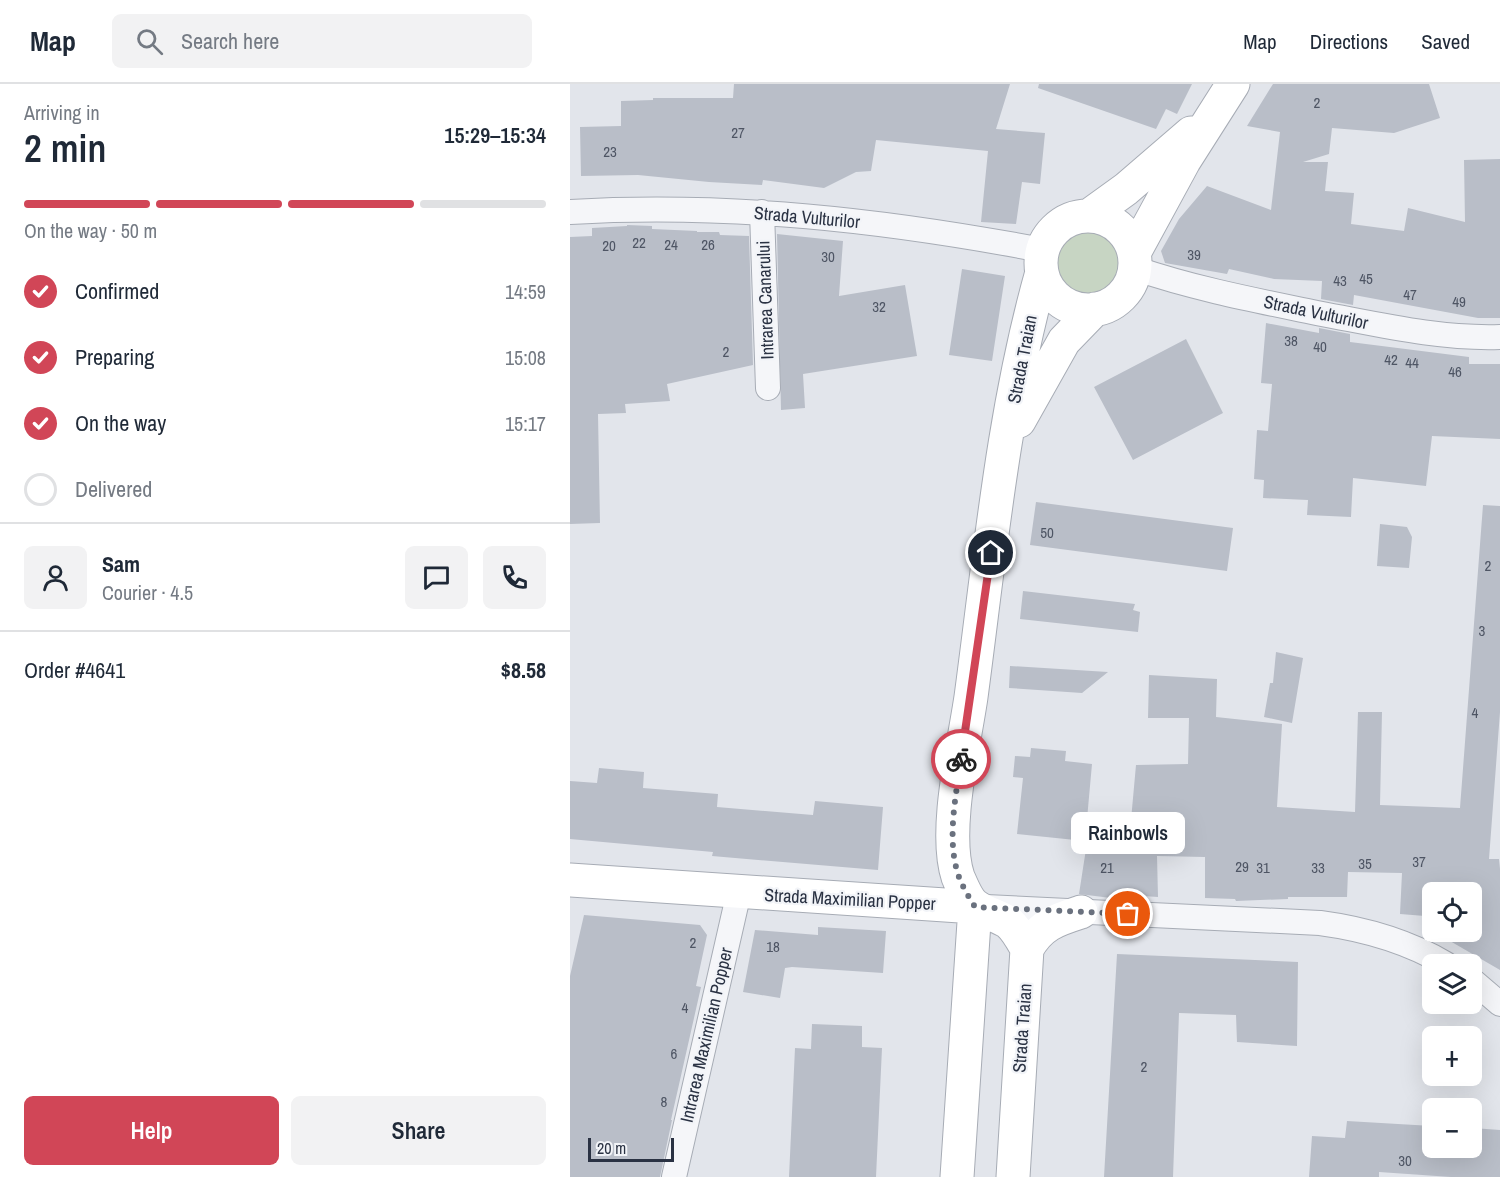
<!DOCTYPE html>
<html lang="en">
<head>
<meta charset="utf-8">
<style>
	body { margin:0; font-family:"Archivo Narrow",sans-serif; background:#f2f2f3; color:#1f2937; height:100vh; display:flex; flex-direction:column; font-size:22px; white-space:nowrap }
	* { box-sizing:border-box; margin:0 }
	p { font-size:20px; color:#747a83 }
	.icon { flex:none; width:33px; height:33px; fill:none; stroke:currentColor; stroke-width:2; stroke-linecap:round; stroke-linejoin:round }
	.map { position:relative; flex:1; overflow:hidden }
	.panel { display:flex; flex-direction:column; background:#fff; width:570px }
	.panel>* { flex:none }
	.tools { position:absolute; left:852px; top:798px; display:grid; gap:12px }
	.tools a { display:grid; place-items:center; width:60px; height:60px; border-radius:9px; background:#fff; box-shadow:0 6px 24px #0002; font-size:30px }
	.scale { position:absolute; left:18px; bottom:15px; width:86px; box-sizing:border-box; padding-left:6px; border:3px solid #2a3243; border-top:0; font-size:16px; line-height:21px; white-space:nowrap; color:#2a3243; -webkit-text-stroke:4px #f2f4f8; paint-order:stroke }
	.pin { position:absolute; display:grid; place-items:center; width:51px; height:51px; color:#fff; margin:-26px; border:3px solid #fff; border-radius:50%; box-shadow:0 2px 6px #0007 }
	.courier { position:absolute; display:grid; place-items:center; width:60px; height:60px; margin:-30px; border:4px solid #d14657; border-radius:50%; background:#fff; color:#222; box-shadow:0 2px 8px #0007 }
	.bubble { position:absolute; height:42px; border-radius:9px; background:#fff; box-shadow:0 6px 24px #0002; font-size:20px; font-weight:600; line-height:42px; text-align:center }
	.overview em { font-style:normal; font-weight:600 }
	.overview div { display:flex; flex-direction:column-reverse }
	.overview { display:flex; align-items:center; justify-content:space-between; height:102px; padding:0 24px }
	h1 { font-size:39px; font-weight:600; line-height:45px }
	.bar { display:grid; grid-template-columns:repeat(4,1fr); gap:9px 6px; align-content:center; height:72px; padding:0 24px }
	.bar i { height:8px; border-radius:4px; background:#e0e1e3 }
	.bar .selected { background:#d14657 }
	.bar p { grid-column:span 4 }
	.line { display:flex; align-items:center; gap:15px; padding:0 24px; border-top:2px solid #e0e1e3 }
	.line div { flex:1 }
	.round { display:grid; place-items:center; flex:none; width:63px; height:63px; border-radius:9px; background:#f2f2f3 }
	ol { padding:0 24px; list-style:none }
	li { display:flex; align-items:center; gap:18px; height:66px }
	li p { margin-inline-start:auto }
	li .icon { padding:6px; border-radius:50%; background:#d14657; color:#fff; stroke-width:4 }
	li:last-child { color:#747a83 }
	li i { width:33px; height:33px; border:3px solid #e0e1e3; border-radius:50% }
	.primary-button { display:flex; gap:12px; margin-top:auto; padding:12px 24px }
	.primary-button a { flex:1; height:69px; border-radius:9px; background:#d14657; color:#fff; font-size:24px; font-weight:600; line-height:69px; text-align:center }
	.primary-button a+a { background:#f2f2f3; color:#1f2937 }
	header { display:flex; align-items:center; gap:36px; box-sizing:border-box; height:84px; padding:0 30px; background:#fff; border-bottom:2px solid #e0e1e3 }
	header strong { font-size:28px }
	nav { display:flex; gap:33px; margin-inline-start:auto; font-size:21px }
	.search { width:420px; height:54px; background:#f2f2f3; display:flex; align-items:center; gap:15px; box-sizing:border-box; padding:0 21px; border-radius:9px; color:#747a83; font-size:22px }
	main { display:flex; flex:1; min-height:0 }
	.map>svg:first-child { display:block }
	.green { fill:#c7d5c3 }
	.building { fill:#b9bec8; fill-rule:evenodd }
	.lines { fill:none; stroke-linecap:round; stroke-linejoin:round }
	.street-casing { stroke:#a7acb5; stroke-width:26 }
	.secondary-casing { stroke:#a7acb5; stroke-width:35 }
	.street { stroke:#f5f6f9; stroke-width:24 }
	.secondary { stroke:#fff; stroke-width:33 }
	.done { stroke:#6a717e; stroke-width:6; stroke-dasharray:0 10.8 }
	.route { stroke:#d14657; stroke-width:8 }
	.labels { text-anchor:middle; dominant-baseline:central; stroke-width:4.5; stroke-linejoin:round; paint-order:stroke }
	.number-label { font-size:15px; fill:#4e5564 }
	.street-label { font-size:18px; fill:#2a3243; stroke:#f2f4f8 }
</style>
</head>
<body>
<header>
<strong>Map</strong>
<div class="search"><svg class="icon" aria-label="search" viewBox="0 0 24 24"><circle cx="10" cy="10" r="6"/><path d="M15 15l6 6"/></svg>Search here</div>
<nav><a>Map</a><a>Directions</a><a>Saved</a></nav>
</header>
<main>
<section class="panel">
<div class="overview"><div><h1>2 min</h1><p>Arriving in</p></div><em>15:29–15:34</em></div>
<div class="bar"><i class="selected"></i><i class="selected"></i><i class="selected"></i><i></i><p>On the way · 50 m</p></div>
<ol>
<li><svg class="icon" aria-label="check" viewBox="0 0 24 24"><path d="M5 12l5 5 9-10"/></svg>Confirmed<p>14:59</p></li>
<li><svg class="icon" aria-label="check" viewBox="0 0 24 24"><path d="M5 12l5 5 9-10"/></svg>Preparing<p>15:08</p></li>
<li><svg class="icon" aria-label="check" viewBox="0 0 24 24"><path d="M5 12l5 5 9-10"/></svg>On the way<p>15:17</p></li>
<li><i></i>Delivered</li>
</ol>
<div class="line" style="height:108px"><a class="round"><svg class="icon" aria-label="person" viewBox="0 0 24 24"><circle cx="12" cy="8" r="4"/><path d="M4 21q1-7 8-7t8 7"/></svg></a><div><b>Sam</b><p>Courier · 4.5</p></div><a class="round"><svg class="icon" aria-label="chat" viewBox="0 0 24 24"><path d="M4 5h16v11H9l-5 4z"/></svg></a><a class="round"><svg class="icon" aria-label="phone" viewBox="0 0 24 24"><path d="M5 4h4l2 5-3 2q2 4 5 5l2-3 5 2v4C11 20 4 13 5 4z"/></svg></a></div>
<div class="line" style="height:78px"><div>Order #4641</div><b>$8.58</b></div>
<div class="primary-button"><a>Help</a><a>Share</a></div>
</section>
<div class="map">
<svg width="930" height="1093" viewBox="0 0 930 1093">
	<rect width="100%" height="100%" fill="#e2e5eb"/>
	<path class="green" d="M472 179a46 46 0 1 1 92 0a46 46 0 1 1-92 0Z"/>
	<path class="building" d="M164 0H440L426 45 475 49 470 100 452 98 446 140 411 138 418 67 306 56 301 87 286 88 254 104 193 96 192 101 139 98 68 91 11 92 10 43 51 42V17L83 16V14H163Z
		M469 0H622L607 30 596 25 586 45 468 4Z
		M703 0H859L870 34 824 49 762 44 759 70 733 78H758L755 107 784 109 781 140 834 147 838 124 895 138 894 76 930 75V234H908L784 211 783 221 751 215 752 197 704 195 659 185 657 190 595 179 591 167 609 135 637 102 701 126 710 48 677 42Z
		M57 141 82 142V145L127 147V148H149L150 151 179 152 183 281 97 300 100 317 55 320 56 329 28 330 30 439 0 440V153L22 152V144L57 142Z
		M207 150 273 157 269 212 335 201 347 272 233 290 235 324 211 326Z
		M392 185 435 192 422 277 379 271Z
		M696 239 749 249V244L780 250V258L899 273V280H930V355L862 352 856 402 783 394 781 433 737 431 738 416 693 414 694 396 684 395 687 346 698 347 702 300 691 299Z
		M616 255 653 329 563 376 524 303Z
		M466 418 663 444 657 487 460 461Z
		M913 421 930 422V628L919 775H929L930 785V886L880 857 855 847V832L830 830 832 789 778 788 777 813H718V815L666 817 665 815 635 814V773L587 772 588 813 542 810 541 814 509 810 518 752 559 758 566 681 618 680 619 634H578L579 591 647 595 646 633 712 640 707 723 785 728 788 628H812L810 721 890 724ZM862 808H902V848H862Z
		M810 440 837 443 842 453 839 484 807 482Z
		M453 507 565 520 563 526 570 528 568 548 450 535Z
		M706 568 733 574 722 639 694 633 700 599H703Z
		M440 582 538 588 512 609 439 604Z
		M461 664 496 667 495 677 522 680 515 757 447 750 453 694 443 693 445 672 460 673Z
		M29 684 74 688 73 704 148 710 147 723 243 731 245 717 313 723 308 786 142 772 143 768 0 755V697L27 699Z
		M14 831 130 841 137 851 126 902 131 903 101 1036H102L90 1093H0V892Z
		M248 843 316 847 313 889 222 883 215 884 210 914 173 908 185 846 248 851Z
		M547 870 728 878 727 962 667 958 666 931 609 929 603 1093H534Z
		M242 940 292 942V963L312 964 306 1093H219L225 964 241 965Z
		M777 1037 862 1042V1064H902V1044L930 1046V1093H881L809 1088V1093H739L742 1052 775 1054Z"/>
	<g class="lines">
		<g class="street-casing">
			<path id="street" d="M0 128C162 119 313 136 472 166
				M192 128 198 304
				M564 184C625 205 689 217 752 230 811 241 870 255 930 253
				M416 823 750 839C795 845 837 857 876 880
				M902 896 930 920
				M104 1093 169 808"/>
		</g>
		<g class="secondary-casing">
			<path id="secondary" d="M520 131 556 105 621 49
				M471 179a47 47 0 1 1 94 0a47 47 0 1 1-94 0Z
				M564 169 614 77 663 0
				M449 337 494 257 525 225
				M0 796 405 823
				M457 865C470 841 486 836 511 828
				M387 1093 405 823
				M443 1093 457 865C452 856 447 846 439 839 429 832 417 830 407 823 398 818 392 802 388 793 373 748 394 661 401 613 420 471 433 326 472 188"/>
		</g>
		<use href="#street" class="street"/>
		<use href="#secondary" class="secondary"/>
	</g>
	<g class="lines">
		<path class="done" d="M391 675C386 712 376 757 389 793 393 804 399 813 405 823L558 830"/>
		<path class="route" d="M391 675 421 469"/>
	</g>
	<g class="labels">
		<g class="number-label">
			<text x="747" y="18">2</text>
			<text x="168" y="48">27</text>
			<text x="40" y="67">23</text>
			<text x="69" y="158">22</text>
			<text x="101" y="160">24</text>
			<text x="138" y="160">26</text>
			<text x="39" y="161">20</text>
			<text x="624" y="170">39</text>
			<text x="258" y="172">30</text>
			<text x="796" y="194">45</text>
			<text x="770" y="196">43</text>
			<text x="840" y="210">47</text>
			<text x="889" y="217">49</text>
			<text x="309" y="222">32</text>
			<text x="721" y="256">38</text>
			<text x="750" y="262">40</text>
			<text x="156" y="267">2</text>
			<text x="821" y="275">42</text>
			<text x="842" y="278">44</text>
			<text x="885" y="287">46</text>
			<text x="477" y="448">50</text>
			<text x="918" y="481">2</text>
			<text x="912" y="546">3</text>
			<text x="905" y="628">4</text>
			<text x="849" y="777">37</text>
			<text x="795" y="779">35</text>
			<text x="672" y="782">29</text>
			<text x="537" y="783">21</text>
			<text x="693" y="783">31</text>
			<text x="748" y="783">33</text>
			<text x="123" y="858">2</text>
			<text x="203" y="862">18</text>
			<text x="115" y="923">4</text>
			<text x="104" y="969">6</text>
			<text x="574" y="982">2</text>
			<text x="94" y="1017">8</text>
			<text x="835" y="1076">30</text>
		</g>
		<g class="street-label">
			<text transform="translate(237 133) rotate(5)">Strada Vulturilor</text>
			<text transform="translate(195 216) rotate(-92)">Intrarea Canarului</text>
			<text transform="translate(746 228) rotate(12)">Strada Vulturilor</text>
			<text transform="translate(452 275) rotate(-79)">Strada Traian</text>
			<text transform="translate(280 815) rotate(3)">Strada Maximilian Popper</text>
			<text transform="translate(452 944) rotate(-86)">Strada Traian</text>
			<text transform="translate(136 951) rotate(-77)">Intrarea Maximilian Popper</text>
		</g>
	</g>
</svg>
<div class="tools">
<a><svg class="icon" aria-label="locate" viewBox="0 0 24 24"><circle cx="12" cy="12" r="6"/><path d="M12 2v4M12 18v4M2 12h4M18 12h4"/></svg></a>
<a><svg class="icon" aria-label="layers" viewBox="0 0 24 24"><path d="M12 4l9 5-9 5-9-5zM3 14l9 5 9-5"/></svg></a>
<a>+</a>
<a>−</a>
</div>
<div class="scale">20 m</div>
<div class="pin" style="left:558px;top:830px;background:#ea580c"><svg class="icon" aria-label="bag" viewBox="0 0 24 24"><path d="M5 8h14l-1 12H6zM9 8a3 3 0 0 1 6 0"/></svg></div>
<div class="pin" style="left:421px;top:469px;background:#1f2937"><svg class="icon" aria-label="home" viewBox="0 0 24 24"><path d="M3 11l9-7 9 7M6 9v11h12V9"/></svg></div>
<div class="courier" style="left:391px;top:675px"><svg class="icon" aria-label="bike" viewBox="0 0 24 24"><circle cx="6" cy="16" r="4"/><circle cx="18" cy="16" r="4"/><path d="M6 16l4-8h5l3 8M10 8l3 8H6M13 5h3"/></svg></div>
<div class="bubble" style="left:501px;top:728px;width:114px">Rainbowls</div>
</div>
</main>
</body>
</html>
